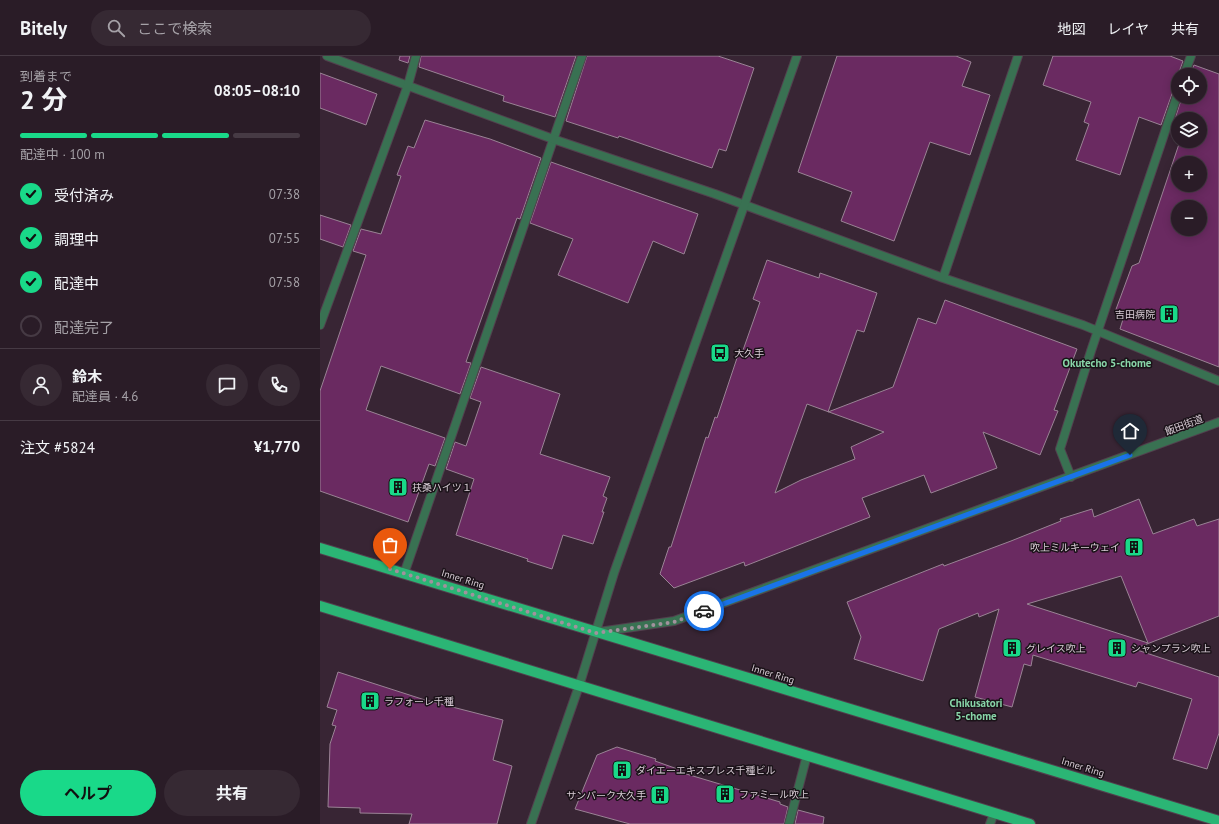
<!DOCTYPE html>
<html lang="ja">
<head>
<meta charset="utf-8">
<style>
	body { margin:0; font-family:"PT Sans","Noto Sans JP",sans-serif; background:#362933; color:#f1f3f6; height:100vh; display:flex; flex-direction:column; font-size:15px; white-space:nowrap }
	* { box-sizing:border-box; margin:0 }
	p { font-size:13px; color:#a5a1a7 }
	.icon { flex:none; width:22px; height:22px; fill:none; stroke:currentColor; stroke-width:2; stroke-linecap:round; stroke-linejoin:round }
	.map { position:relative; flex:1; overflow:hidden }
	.side { display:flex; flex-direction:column; background:#2a1c27; width:320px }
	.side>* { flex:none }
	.tools { position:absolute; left:851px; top:12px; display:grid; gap:8px }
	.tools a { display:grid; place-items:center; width:36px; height:36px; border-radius:50%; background:#2a1c27; box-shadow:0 2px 10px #0003,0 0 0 1px #463a44; font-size:20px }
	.pin { position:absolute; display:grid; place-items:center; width:34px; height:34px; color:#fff; margin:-41px -17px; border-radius:50% 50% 50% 0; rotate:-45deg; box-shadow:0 0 4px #0007 }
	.pin .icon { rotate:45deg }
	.courier { position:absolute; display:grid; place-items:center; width:40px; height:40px; margin:-20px; border:3px solid #1a73e8; border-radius:50%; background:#fff; color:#222; box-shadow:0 1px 5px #0007 }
	.summary em { font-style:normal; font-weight:700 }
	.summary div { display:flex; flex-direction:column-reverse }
	.summary { display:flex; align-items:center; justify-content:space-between; height:68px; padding:0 20px }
	h1 { font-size:26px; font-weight:700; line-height:30px }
	.bar { display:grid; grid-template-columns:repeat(4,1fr); gap:6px 4px; align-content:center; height:48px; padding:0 20px }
	.bar i { height:5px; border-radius:3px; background:#463a44 }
	.bar .selected { background:#19d989 }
	.bar p { grid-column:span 4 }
	.line { display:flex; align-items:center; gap:10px; padding:0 20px; border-top:1px solid #463a44 }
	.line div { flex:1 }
	.round { display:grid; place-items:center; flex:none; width:42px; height:42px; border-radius:21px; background:#362933 }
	ol { padding:0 20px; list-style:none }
	li { display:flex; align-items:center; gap:12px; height:44px }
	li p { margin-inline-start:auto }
	li .icon { padding:4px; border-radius:50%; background:#19d989; color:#111; stroke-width:4 }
	li:last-child { color:#a5a1a7 }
	li i { width:22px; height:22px; border:2px solid #463a44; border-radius:50% }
	.primary-button { display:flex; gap:8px; margin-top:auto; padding:8px 20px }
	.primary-button a { flex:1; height:46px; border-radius:24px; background:#19d989; color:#111; font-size:16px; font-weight:700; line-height:46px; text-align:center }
	.primary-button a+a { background:#362933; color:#f1f3f6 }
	header { display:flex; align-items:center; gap:24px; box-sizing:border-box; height:56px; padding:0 20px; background:#2a1c27; border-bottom:1px solid #463a44 }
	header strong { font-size:19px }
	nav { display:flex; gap:22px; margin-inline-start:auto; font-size:14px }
	.search { width:280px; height:36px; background:#362933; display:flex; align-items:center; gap:10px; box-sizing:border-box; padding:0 14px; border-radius:22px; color:#a5a1a7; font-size:15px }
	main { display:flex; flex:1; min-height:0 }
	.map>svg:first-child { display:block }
	.building { fill:#6a2a61; stroke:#9a8395; fill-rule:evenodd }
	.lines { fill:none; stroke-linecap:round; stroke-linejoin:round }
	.service-casing { stroke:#52404e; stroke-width:10 }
	.minor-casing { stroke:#52404e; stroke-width:10 }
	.tertiary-casing { stroke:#52404e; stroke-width:10 }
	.primary-casing { stroke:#52404e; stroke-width:12 }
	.service { stroke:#397152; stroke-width:8 }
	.minor { stroke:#397152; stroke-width:8 }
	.tertiary { stroke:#397152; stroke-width:8 }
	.primary { stroke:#2bb575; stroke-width:10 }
	.done { stroke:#a1929d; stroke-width:4; stroke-dasharray:0 7.2 }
	.route { stroke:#1a73e8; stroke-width:5 }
	.labels { text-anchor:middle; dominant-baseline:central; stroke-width:3; stroke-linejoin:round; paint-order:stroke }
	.poi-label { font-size:10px; fill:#d9cdd6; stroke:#1a1218; text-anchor:start }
	.street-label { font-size:10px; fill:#d9cdd6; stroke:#1a1218 }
	.neighbourhood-label { font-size:11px; font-weight:bold; fill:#88d5a8; stroke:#1a1218 }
</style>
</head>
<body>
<header>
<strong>Bitely</strong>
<div class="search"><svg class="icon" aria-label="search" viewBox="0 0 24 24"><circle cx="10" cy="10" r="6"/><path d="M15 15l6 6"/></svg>ここで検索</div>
<nav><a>地図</a><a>レイヤ</a><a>共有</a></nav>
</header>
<main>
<section class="side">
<div class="summary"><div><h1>2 分</h1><p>到着まで</p></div><em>08:05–08:10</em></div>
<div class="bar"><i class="selected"></i><i class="selected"></i><i class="selected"></i><i></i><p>配達中 · 100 m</p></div>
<ol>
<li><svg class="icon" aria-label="check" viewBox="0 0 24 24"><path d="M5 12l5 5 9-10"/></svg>受付済み<p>07:38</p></li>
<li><svg class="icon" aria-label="check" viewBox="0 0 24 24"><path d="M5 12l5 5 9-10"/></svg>調理中<p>07:55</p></li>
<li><svg class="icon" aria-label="check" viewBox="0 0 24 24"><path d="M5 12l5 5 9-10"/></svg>配達中<p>07:58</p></li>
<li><i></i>配達完了</li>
</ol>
<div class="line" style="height:72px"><a class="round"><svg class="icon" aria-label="person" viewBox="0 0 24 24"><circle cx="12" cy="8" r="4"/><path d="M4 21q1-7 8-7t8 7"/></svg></a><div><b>鈴木</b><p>配達員 · 4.6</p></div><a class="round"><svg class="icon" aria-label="chat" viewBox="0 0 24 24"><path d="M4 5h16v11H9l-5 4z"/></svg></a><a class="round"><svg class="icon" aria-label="phone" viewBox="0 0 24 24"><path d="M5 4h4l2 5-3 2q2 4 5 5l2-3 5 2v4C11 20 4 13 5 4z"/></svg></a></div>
<div class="line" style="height:52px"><div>注文 #5824</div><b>¥1,770</b></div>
<div class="primary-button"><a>ヘルプ</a><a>共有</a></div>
</section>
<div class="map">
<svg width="899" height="768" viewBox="0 0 899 768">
	<rect width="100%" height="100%" fill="#382534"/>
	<path class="building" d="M80 0H90L88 7 79 4Z
		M101 0H256L235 61 183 45 184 40 99 11Z
		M267 0H398L434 12 406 95 399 93 392 112 299 80 298 82 246 65Z
		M517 0H636L651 6 642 30 670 39 650 99 610 86 574 185 521 165 532 136 478 116Z
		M733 0H850L863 5 858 19V32L853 35 841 69 819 61 800 119 756 104 769 68 764 66 771 46 723 29Z
		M874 9 899 18V311L800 273 804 260 795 256 812 210 819 207 860 85H880V63H858V75L852 72 862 41H880V19H870ZM858 107H880V129H858ZM858 151H880V173H858Z
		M0 17 57 38 46 69 0 52Z
		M105 64 170 83 221 102 200 163 197 162 146 306 151 307 140 338 61 310 46 354 125 382 115 410 109 408 88 466 0 435V335L46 199 33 195 41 173 61 178 81 120 77 119 88 90 94 92Z
		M231 106 378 158 364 198 333 185 308 247 238 219 253 183 210 167Z
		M0 159 31 169 23 191 0 183Z
		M447 204 499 222 500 217 557 237 544 276 537 274 508 356 573 331 598 262 616 268 625 244 757 293 734 354 738 355 720 399 663 376 677 412 611 437 604 419 542 442 550 461 425 510 424 506 354 532 340 518 349 491H351L386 381 388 382 395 361 397 362 419 296 422 297 440 246 433 243ZM487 348 564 376 531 391 535 403 481 424 455 437Z
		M161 311 240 338 220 398 290 421 283 440 287 442 282 456H284L273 488 243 479 232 513 207 505 208 503 136 479 154 423 126 413 135 386 146 390 161 346 150 342Z
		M819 443 833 478 874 463 877 470 899 463V560L814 593 899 621V677L887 713 853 703 872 643 818 626 816 631 713 599 711 610 704 608 692 651 655 641 679 553 659 561 658 557 619 573 603 625 534 603 541 581 527 546 623 508 624 510 691 485 741 465 740 463 772 453 774 461ZM801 520 828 587 707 548Z
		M18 616 105 644 183 664 173 704 192 710 177 768H89L92 758 40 757V752L8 751 10 688 16 670 12 669 17 654 7 651Z
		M297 691 336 703 335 705 363 715V717L460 746V748L468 751 464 768H310L255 753 277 699Z
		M478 754 504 761 503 768H475Z"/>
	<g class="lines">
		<g class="service-casing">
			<path id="service" d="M84 518 262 0"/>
		</g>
		<g class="minor-casing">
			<path id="minor" d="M7 0 233 83 395 138 623 222 763 269 899 325
				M864 19 871 0
				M623 222 698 0
				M751 421 740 393 771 295 858 37
				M469 768 487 699
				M670 768 674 757"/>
		</g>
		<g class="tertiary-casing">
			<path id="tertiary" d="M0 269 88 29 96 0
				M279 576 354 565 899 366
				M211 768 259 630 294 517 477 0"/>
		</g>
		<g class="primary-casing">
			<path id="primary" d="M0 492 899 765
				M0 550 710 768"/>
		</g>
		<use href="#service" class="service"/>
		<use href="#minor" class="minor"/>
		<use href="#tertiary" class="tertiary"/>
		<use href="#primary" class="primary"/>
	</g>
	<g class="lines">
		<path class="done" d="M70 513 276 577 354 566 384 555"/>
		<path class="route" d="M384 555 810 399"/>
	</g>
	<defs>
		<g id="building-square" transform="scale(1)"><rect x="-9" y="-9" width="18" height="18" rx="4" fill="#19d989" stroke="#1a1218"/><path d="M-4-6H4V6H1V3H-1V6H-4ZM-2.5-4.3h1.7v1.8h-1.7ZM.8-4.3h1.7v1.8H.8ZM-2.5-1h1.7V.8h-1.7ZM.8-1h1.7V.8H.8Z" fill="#111"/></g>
		<g id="bus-square" transform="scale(1)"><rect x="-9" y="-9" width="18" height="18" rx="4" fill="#19d989" stroke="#1a1218"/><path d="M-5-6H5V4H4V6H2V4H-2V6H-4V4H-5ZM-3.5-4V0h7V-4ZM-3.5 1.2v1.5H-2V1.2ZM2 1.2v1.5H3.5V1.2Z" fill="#111"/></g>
	</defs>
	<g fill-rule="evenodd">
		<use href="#building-square" x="849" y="258"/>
		<use href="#bus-square" x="400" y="297"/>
		<use href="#building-square" x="78" y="431"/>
		<use href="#building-square" x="814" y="491"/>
		<use href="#building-square" x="692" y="592"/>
		<use href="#building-square" x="797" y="592"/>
		<use href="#building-square" x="50" y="645"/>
		<use href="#building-square" x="302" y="714"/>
		<use href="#building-square" x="405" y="738"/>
		<use href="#building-square" x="340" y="739"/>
	</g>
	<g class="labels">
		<g class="poi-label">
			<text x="835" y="258" text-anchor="end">吉田病院</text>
			<text x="414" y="297">大久手</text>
			<text x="92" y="431">扶桑ハイツ１</text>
			<text x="800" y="491" text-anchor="end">吹上ミルキーウェイ</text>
			<text x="706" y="592">グレイス吹上</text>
			<text x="811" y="592">シャンプラン吹上</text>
			<text x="64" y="645">ラフォーレ千種</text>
			<text x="316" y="714">ダイエーエキスプレス千種ビル</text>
			<text x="419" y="738">ファミール吹上</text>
			<text x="326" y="739" text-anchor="end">サンパーク大久手</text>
		</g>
		<g class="street-label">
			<text transform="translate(864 369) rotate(-20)">飯田街道</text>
			<text transform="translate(143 523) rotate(17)">Inner Ring</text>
			<text transform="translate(453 618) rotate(17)">Inner Ring</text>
			<text transform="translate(763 711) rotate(17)">Inner Ring</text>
		</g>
		<g class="neighbourhood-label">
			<text x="787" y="307">Okutecho 5-chome</text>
			<text x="656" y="647">Chikusatori<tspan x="656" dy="13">5-chome</tspan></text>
		</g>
	</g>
</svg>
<div class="tools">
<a><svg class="icon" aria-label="locate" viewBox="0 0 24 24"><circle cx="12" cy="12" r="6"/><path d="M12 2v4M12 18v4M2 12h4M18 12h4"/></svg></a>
<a><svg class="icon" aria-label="layers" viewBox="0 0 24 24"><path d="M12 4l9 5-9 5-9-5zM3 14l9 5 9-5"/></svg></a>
<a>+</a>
<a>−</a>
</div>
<div class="pin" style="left:70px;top:513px;background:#ea580c"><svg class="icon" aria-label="bag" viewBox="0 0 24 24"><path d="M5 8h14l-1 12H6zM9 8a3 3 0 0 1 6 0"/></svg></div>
<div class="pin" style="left:810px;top:399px;background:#1f2937"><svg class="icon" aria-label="home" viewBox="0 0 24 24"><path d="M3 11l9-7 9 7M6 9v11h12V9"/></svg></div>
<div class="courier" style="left:384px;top:555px"><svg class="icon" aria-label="car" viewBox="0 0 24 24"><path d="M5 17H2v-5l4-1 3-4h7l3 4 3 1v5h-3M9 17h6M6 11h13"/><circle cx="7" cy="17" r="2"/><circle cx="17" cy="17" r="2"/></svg></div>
</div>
</main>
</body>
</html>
